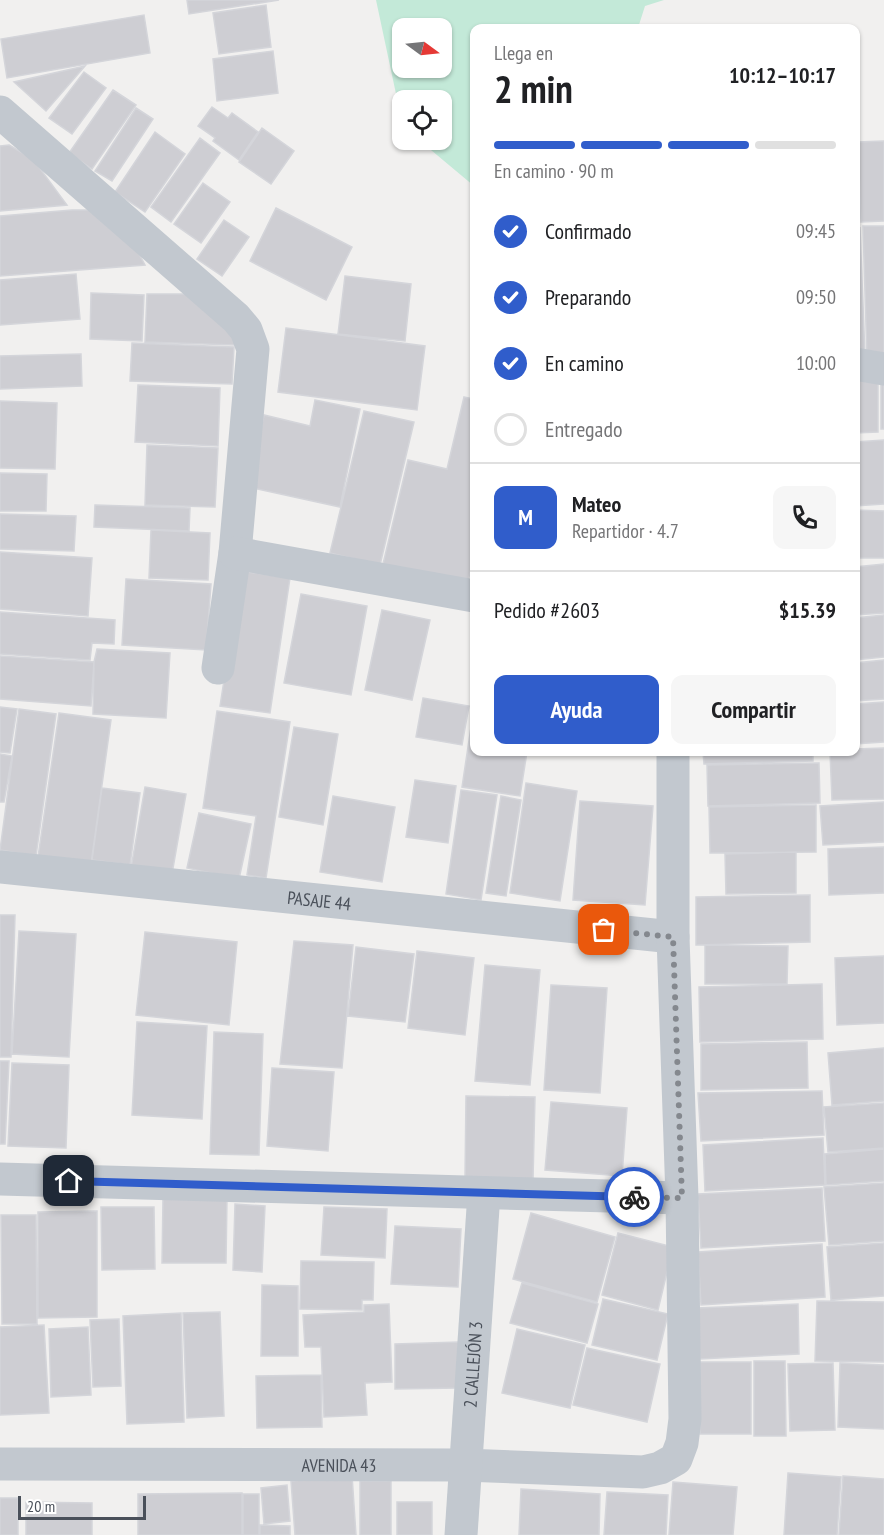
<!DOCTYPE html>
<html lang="es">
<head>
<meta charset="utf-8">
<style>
	body { margin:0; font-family:"PT Sans Narrow",sans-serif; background:#f6f6f6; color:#202124; height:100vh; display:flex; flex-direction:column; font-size:22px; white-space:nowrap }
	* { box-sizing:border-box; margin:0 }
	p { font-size:20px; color:#757577 }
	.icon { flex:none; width:33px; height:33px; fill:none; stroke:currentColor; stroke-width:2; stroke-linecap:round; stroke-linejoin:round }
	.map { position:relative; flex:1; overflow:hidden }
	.drawer { position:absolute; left:470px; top:24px; width:390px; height:732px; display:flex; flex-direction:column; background:#fff; border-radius:12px; box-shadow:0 2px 4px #0004 }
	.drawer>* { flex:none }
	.needle { width:39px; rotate:105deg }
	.tools { position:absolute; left:392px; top:18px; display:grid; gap:12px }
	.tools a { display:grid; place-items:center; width:60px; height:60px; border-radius:12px; background:#fff; box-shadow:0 2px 4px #0004; font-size:30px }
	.scale { position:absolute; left:18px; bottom:15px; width:128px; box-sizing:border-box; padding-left:6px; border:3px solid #4a505a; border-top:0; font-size:16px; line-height:21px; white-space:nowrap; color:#4a505a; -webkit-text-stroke:4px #fff; paint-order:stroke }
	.pin { position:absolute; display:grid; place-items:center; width:51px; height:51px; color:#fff; margin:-26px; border-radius:12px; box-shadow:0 3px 9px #0006 }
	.courier { position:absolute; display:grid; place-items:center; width:60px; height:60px; margin:-30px; border:4px solid #305dcb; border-radius:50%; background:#fff; color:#222; box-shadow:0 2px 8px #0007 }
	.headline em { font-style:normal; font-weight:600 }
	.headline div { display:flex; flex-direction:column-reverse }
	.headline { display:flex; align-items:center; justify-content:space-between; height:102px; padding:0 24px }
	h1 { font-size:39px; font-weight:600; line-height:45px }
	.bar { display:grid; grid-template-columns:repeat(4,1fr); gap:9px 6px; align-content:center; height:72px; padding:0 24px }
	.bar i { height:8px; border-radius:4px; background:#e0e0e0 }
	.bar .on { background:#305dcb }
	.bar p { grid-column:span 4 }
	.line { display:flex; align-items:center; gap:15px; padding:0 24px; border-top:2px solid #e0e0e0 }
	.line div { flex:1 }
	.round { display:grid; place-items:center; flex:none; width:63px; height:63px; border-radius:12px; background:#f6f6f6 }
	ol { padding:0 24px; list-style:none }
	li { display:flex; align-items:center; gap:18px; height:66px }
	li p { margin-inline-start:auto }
	li .icon { padding:6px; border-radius:50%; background:#305dcb; color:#fff; stroke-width:4 }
	li:last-child { color:#757577 }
	li i { width:33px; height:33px; border:3px solid #e0e0e0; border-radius:50% }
	.action { display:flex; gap:12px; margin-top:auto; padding:12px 24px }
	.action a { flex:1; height:69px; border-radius:12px; background:#305dcb; color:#fff; font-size:24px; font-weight:600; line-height:69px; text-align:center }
	.action a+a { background:#f6f6f6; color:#202124 }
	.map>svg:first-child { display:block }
	.green { fill:#c3e9d8; fill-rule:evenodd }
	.building { fill:#ceced3; stroke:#d4d5da; stroke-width:1.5 }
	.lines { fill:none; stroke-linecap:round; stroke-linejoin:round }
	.street { stroke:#c2c8cf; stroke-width:33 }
	.done { stroke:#84888e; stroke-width:6; stroke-dasharray:0 10.8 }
	.route { stroke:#305dcb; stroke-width:8 }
	.labels { text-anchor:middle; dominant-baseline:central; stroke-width:4.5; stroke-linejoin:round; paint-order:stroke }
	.street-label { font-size:18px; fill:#4a505a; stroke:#fff }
</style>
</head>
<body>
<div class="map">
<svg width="884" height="1535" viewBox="0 0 884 1535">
	<rect width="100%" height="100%" fill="#f1f0ef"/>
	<path class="green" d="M376 0H664L645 6 638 28H474V186L419 140H441V100H402V122ZM402 28H441V68H402Z"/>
	<path class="building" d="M187 0H279L189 14Z
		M266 5 271 47 219 54 213 13Z
		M144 15 150 53 7 78 1 39Z
		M273 51 278 93 217 101 213 59Z
		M85 66 46 111 14 82Z
		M84 72 106 88 72 134 49 118Z
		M113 90 136 105 92 169 69 153Z
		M212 107 228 118 232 113 258 132 239 160 213 141 215 138 198 126Z
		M136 108 153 119 112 181 95 171Z
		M262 128 294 151 271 184 239 162Z
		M155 132 185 154 145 212 115 192Z
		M200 138 220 153 171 222 151 207Z
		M884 141V221L861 222 858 142Z
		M9 145 33 159 67 205 0 211V146Z
		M855 169 858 223H855Z
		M203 183 230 202 201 243 174 224Z
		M276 208 352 247 326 300 250 261Z
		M72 210H94L130 237 145 265 0 276V216Z
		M224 220 249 237 222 276 197 259Z
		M863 226H884V358L867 359Z
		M860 228 865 356 855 357V229Z
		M76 274 80 319 0 325V280Z
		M345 276 411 284 405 341 338 334Z
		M91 293 144 295 142 341 90 339Z
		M147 294H196L236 330 235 345 145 342Z
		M286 328 425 346 417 410 278 392Z
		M132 343 234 347 232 384 130 381Z
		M81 354 82 386 0 389V356Z
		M855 380H878V432L855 433Z
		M881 381H884V429H881Z
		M138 385 220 388 218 446 135 442Z
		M464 397 474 399V557L467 585 383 564 408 460 447 469Z
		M315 400 360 409 340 507 248 487 264 415 310 426Z
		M0 401 57 403 55 469 0 468Z
		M364 411 414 422 380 565 330 553Z
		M884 440V504L855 506V442Z
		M147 445 218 448 215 507 145 505Z
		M0 473 47 474 46 511H0Z
		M95 505 190 508 189 531 94 527Z
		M855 510 884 511V558H855Z
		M0 514 76 516 74 551 0 549Z
		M151 530 210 533 208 580 149 578Z
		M0 552 92 558 88 616 0 609Z
		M884 564V613L855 615V567Z
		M241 571 290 578 270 713 220 706Z
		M126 579 211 584 206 650 122 645Z
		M301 594 367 606 351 695 284 683Z
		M382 610 430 620 412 700 365 690Z
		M0 612 115 620 114 644 92 643 90 660 0 654Z
		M884 615V657L855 660V618Z
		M97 649 170 653 166 718 93 714 94 662Z
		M0 656 94 662 91 706 0 699Z
		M884 660V699L855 701V663Z
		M423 698 469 706 462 745 416 737Z
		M884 702V742L855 744V704Z
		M0 707 17 709 10 753 0 752Z
		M474 707V752H527L520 796 462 787Z
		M19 709 56 714 36 856 0 850Z
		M217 711 290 722 266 878 247 875 256 816 203 808Z
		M59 713 111 720 91 864 38 857Z
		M294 727 338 734 323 825 279 817Z
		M884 748V799L832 800 830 752H855V749Z
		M703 752H813V761L704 764Z
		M0 754 12 756 4 802H0Z
		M819 763 820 803 708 806 707 765Z
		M415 780 456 786 448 843 406 837Z
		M526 783 577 791 560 901 510 893Z
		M145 787 186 794 172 874 131 868Z
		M102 788 140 793 130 865 92 860Z
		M461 790 497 795 481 900 446 894Z
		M333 796 395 807 382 882 320 872Z
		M501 796 521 800 506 896 486 893Z
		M580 801 653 806 645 905 573 900Z
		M884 802V842L823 845 820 806Z
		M816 805V852L710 853 709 807Z
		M199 813 251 824 239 879 187 868Z
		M884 847V893L829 895 828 849Z
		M796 852V893L726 894 725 854Z
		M810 895V942L696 945V897Z
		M0 915H15L11 1057H0Z
		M19 931 76 934 69 1057 12 1054Z
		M145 932 237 942 229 1025 136 1015Z
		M294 941 353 945 342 1068 280 1064Z
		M705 945 788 946 787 984H705Z
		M356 947 414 954 405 1022 348 1016Z
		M417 951 474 958 465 1035 408 1028Z
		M884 956V1023L837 1025 835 958Z
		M485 965 540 970 530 1085 475 1081Z
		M822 984 823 1039 700 1042 699 987Z
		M551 985 607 988 600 1093 544 1090Z
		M137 1022 207 1026 202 1119 132 1115Z
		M214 1032 263 1034 259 1155 210 1154Z
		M807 1042 808 1088 701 1090V1044Z
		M884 1048V1101L832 1105 828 1053Z
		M0 1061H9L5 1144H0Z
		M12 1063 69 1065 66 1148 8 1146Z
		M272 1068 334 1072 328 1151 267 1146Z
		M822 1091 824 1135 701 1141 698 1093Z
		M466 1096 535 1097 533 1180 465 1179Z
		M551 1102 627 1108 622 1176 545 1170Z
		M884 1103V1148L828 1152 824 1107Z
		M823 1138 825 1185 705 1191 703 1145Z
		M884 1149V1181L826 1185 825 1154Z
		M884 1183V1241L829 1245 824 1187Z
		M822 1188 825 1241 701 1248 698 1194Z
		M163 1198H227L226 1263H162Z
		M235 1204 265 1206 262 1272 233 1270Z
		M101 1207H154L155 1269 102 1270Z
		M324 1207 387 1209 385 1258 321 1255Z
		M97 1211V1317L38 1318V1212Z
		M531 1213 615 1237 597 1302 513 1279Z
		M1 1215H36L37 1324H2Z
		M395 1226 461 1229 458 1287 391 1284Z
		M618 1233 673 1247 658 1310 602 1295Z
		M884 1243V1296L831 1300 827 1247Z
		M822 1244 825 1297 701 1305 698 1252Z
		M301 1261 374 1262 373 1300H362V1310L300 1309Z
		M522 1283 598 1304 587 1343 510 1323Z
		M262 1285 298 1286V1356H261Z
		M603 1299 668 1314 657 1360 592 1345Z
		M817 1301 884 1302V1362L815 1361Z
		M389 1304 392 1382 365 1383 367 1415 324 1417 321 1347H305L303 1315 364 1312V1305Z
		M798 1304 799 1354 700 1359 697 1308Z
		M220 1312 224 1416 187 1418 183 1313Z
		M181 1313 184 1422 127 1424 123 1316Z
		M119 1319 121 1386 93 1387 90 1320Z
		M44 1325 49 1413 0 1415V1327Z
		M88 1327 91 1395 51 1397 49 1329Z
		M517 1329 585 1345 570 1408 502 1393Z
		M459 1342V1388L395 1389V1344Z
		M587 1348 660 1364 647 1422 573 1405Z
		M754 1361H785L786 1436H754Z
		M700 1362H751V1434H700Z
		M833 1363 835 1430 790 1431 788 1364Z
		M840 1363 884 1365V1429L838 1427Z
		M321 1375 322 1427 257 1428 256 1376Z
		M788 1473 841 1477 837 1535H784Z
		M352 1475 356 1535H295L291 1481Z
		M843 1476 884 1479V1535H839Z
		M360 1481H391V1535H360Z
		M673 1482 737 1487 733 1535H669Z
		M287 1485 290 1521 264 1524 261 1488Z
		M521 1489 600 1494 599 1535H519Z
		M607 1492 668 1495 666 1535H604Z
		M242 1493V1535H138V1494Z
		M243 1494H259V1535H243Z
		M0 1498H18V1535H0Z
		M26 1502 92 1503V1535H26Z
		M397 1502H432V1535H397Z
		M260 1525 290 1526V1535H260Z"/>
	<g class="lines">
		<g class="street">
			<path d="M0 112 236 318 246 330 253 349 235 553 218 668"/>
			<path d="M855 364 884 369"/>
			<path d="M235 553 474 596"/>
			<path id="s1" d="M0 867 673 937"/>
			<path d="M0 1179 682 1198"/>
			<path id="s2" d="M0 1464 464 1465 643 1472 660 1468 676 1459 682 1443 685 1419 682 1198 673 937V752"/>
			<path id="s3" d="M461 1535 484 1193"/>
		</g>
	</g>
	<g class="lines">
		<path class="done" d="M604 930 673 937 682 1198 634 1197"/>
		<path class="route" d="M69 1181 634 1197"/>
	</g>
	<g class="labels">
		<g class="street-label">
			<text stroke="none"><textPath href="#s1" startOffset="321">PASAJE 44</textPath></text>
			<text stroke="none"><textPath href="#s3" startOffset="171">2 CALLEJÓN 3</textPath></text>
			<text stroke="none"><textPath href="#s2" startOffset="339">AVENIDA 43</textPath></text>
		</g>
	</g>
</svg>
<div class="tools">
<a><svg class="needle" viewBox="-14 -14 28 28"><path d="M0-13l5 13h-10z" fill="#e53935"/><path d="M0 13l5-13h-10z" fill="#757577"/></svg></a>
<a><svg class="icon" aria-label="locate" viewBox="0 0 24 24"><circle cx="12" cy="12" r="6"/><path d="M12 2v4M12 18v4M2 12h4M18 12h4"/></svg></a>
</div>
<div class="scale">20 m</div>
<div class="pin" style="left:604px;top:930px;background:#ea580c"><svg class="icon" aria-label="bag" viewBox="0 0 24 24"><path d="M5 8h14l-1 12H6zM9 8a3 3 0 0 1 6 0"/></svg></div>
<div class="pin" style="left:69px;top:1181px;background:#1f2937"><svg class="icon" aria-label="home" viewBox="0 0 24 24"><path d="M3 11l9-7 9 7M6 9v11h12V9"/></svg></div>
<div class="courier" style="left:634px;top:1197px"><svg class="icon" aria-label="bike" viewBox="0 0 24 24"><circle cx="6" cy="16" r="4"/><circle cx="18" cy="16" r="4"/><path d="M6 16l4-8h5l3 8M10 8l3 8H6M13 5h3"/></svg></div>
<section class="drawer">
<div class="headline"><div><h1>2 min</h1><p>Llega en</p></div><em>10:12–10:17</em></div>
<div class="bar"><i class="on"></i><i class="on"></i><i class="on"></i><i></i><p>En camino · 90 m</p></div>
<ol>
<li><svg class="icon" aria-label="check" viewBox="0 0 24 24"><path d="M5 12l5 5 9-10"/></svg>Confirmado<p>09:45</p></li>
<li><svg class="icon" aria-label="check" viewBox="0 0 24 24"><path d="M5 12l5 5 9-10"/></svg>Preparando<p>09:50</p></li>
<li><svg class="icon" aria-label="check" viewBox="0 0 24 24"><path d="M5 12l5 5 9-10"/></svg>En camino<p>10:00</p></li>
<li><i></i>Entregado</li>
</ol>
<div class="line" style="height:108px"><b class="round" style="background:#305dcb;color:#fff">M</b><div><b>Mateo</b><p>Repartidor · 4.7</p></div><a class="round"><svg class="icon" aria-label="phone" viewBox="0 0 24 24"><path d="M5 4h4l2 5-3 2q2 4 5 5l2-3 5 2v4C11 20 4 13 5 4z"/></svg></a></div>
<div class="line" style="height:78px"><div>Pedido #2603</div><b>$15.39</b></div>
<div class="action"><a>Ayuda</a><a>Compartir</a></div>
</section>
</div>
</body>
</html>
